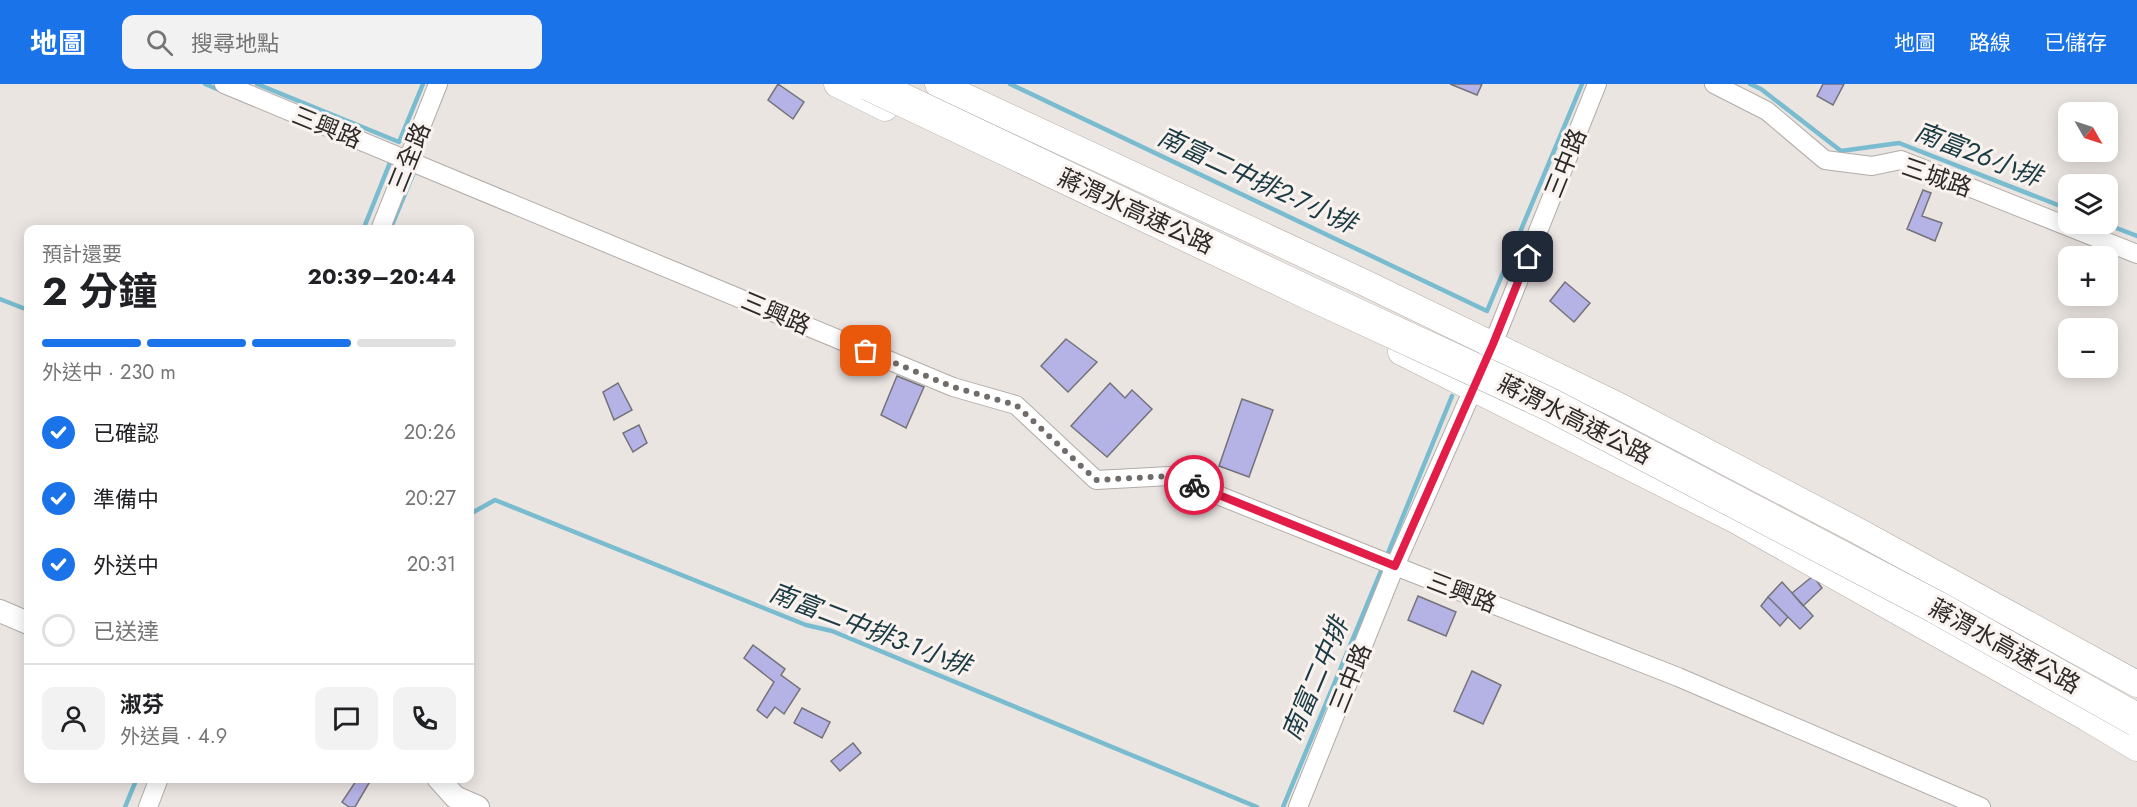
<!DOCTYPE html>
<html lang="zh-TW">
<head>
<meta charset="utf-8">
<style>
	body { margin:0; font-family:Jost,"Noto Sans TC",sans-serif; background:#f2f2f2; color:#202124; height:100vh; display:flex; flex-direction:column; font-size:22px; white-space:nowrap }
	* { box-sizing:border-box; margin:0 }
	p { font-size:20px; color:#757577 }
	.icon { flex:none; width:33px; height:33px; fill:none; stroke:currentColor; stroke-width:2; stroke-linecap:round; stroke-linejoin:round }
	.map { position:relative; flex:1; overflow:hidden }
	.sheet { position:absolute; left:24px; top:141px; width:450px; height:558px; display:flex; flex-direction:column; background:#fff; border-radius:12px; box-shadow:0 3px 15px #0003 }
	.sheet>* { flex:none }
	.needle { width:39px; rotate:129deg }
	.fabs { position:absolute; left:2058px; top:18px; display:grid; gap:12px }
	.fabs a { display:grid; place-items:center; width:60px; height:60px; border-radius:12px; background:#fff; box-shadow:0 3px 15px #0003; font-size:30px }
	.pin { position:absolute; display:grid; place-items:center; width:51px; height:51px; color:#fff; margin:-26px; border-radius:12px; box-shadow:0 3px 9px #0006 }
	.courier { position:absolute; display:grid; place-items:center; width:60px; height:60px; margin:-30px; border:4px solid #e11d48; border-radius:50%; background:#fff; color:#222; box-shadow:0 2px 8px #0007 }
	.overview em { font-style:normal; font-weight:700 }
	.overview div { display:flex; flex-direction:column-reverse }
	.overview { display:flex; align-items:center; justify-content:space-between; height:102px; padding:0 18px }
	h1 { font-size:39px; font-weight:700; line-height:45px }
	.bar { display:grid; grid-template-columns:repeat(4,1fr); gap:9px 6px; align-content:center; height:72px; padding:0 18px }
	.bar i { height:8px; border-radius:4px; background:#e0e0e0 }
	.bar .selected { background:#1a73e8 }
	.bar p { grid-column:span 4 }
	.line { display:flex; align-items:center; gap:15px; padding:0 18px; border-top:2px solid #e0e0e0 }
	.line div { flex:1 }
	.round { display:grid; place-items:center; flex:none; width:63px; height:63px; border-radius:12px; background:#f2f2f2 }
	ol { padding:0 18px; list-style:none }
	li { display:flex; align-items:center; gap:18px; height:66px }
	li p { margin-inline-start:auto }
	li .icon { padding:6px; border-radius:50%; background:#1a73e8; color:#fff; stroke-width:4 }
	li:last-child { color:#757577 }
	li i { width:33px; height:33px; border:3px solid #e0e0e0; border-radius:50% }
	header { display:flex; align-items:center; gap:36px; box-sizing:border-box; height:84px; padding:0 30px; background:#1a73e8; color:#fff }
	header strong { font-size:28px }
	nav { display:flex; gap:33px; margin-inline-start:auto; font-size:21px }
	.search { width:420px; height:54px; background:#f2f2f2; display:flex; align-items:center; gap:15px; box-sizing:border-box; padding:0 21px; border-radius:12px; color:#757577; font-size:22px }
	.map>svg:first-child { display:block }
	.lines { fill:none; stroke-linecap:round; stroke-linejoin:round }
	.stream { stroke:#79bccf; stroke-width:4.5 }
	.building { fill:#b5b2e6; stroke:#737379; stroke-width:1.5 }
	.minor-casing { stroke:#b2aca9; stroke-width:20 }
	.tertiary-casing { stroke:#b2aca9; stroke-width:24 }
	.secondary-casing { stroke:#b2aca9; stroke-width:27 }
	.minor { stroke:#fff; stroke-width:18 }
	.tertiary { stroke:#fff; stroke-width:22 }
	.secondary { stroke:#fff; stroke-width:26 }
	.motorway-bridge-casing { stroke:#b2aca9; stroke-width:34; stroke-linecap:butt }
	.motorway-bridge { stroke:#fff; stroke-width:33 }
	.done { stroke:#706c6a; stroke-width:6; stroke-dasharray:0 10.8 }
	.route { stroke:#e11d48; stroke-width:8 }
	.labels { text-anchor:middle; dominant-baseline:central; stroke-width:6; stroke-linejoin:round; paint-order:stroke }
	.street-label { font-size:24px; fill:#2d2b29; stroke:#f9f2ef }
	.water-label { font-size:26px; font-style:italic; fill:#1b3b44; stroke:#f9f2ef }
</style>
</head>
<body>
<header>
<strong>地圖</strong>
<div class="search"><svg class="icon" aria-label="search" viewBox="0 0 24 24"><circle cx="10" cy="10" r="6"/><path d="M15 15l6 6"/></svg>搜尋地點</div>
<nav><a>地圖</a><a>路線</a><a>已儲存</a></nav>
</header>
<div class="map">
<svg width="2137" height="723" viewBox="0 0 2137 723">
	<rect width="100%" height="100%" fill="#ebe5e2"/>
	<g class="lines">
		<path class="stream" d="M205 0 222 7
			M257 0 399 58 423 0
			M1010 0 1487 227 1582 0
			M1750 0 1761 5 1841 67 1899 59 2068 125
			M2106 140 2137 152
			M363 146 391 76
			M390 146 415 86
			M0 215 28 226
			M470 430 495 416 806 541 832 547 1257 723
			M1388 469 1452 312
			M125 723 137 694
			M1283 723 1383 482"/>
	</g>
	<path class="building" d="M778 0 804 18 793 35 768 16Z
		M1450 0H1482L1477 11Z
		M1823 0H1844L1833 21 1817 12Z
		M1923 106 1931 109 1922 132 1942 139 1935 157 1907 145Z
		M1565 198 1590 219 1574 238 1550 217Z
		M1066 255 1097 278 1068 308 1041 282Z
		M897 292 924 303 906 344 881 331Z
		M618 299 632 326 614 336 603 308Z
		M1110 299 1125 314 1132 306 1152 325 1107 373 1071 342Z
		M1242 315 1273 326 1249 393 1219 382Z
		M639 341 647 359 633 368 623 349Z
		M1813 492 1822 504 1803 522 1792 509Z
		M1782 498 1813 532 1800 545 1768 513Z
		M1418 512 1456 528 1446 552 1408 536Z
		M1768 513 1788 533 1780 542 1761 522Z
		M753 561 785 585 781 591 800 605 784 630 775 623 767 634 757 626 774 598 744 574Z
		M1472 587 1501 601 1483 640 1454 627Z
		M802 624 830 638 822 654 794 639Z
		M853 659 861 669 840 687 831 677Z
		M358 694H372L355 723H349L342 718Z"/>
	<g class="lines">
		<g class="minor-casing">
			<path id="minor" d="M224 0 953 303 1016 321 1096 396 1170 392 1395 482 1678 593 1981 723
				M1714 0 1767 27 1825 76 1872 82 1901 76 2137 170
				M380 146 438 0
				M148 723 159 694
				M1298 723 1395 482 1493 260 1597 0"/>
		</g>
		<g class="tertiary-casing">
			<path id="tertiary" d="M0 527 28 539
				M438 694 455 713 478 723"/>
		</g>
		<g class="secondary-casing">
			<path id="secondary" d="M837 0 885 24
				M938 0 1365 199 1617 321 1858 447 2137 600
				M1401 268 1737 437 2087 634 2137 664"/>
		</g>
		<use href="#minor" class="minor"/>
		<use href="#tertiary" class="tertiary"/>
		<use href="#secondary" class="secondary"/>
		<g class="motorway-bridge-casing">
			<path id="motorway-bridge" d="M869 0 1311 210 1551 321 1936 523 2137 636"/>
		</g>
		<use href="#motorway-bridge" class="motorway-bridge"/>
	</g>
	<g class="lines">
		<path class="done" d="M866 267 953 303 1016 321 1096 396 1170 392 1194 401"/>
		<path class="route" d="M1194 401 1395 482 1493 260 1528 173"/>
	</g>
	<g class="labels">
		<g class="street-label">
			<text transform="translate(327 43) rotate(22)">三興路</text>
			<text transform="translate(409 73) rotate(-68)">三全路</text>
			<text transform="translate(1565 79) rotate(-68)">三中路</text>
			<text transform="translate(1937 93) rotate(19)">三城路</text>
			<text transform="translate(1136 127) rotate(25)">蔣渭水高速公路</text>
			<text transform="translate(776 229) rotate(23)">三興路</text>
			<text transform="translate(1575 335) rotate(27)">蔣渭水高速公路</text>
			<text transform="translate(1462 508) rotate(21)">三興路</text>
			<text transform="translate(2005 562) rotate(29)">蔣渭水高速公路</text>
			<text transform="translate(1350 594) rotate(-68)">三中路</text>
		</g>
		<g class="water-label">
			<text transform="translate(1978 70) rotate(21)">南富26小排</text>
			<text transform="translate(1257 96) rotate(25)">南富二中排2-7小排</text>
			<text transform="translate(870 545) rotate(21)">南富二中排3-1小排</text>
			<text transform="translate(1315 595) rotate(-67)">南富二中排</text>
		</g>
	</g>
</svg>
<div class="fabs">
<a><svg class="needle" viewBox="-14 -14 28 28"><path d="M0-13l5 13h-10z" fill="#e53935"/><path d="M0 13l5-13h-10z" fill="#757577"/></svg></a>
<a><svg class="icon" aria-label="layers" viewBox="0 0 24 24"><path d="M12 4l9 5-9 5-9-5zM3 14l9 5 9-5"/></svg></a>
<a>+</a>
<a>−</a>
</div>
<div class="pin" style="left:866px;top:267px;background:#ea580c"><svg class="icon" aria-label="bag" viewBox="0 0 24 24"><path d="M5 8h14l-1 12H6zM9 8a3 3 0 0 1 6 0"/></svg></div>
<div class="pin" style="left:1528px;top:173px;background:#1f2937"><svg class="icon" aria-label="home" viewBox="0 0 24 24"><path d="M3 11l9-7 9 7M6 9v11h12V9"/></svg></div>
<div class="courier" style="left:1194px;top:401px"><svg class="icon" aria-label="bike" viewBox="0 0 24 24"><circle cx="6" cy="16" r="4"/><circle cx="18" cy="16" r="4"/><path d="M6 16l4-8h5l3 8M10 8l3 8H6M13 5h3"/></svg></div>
<section class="sheet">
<div class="overview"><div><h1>2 分鐘</h1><p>預計還要</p></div><em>20:39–20:44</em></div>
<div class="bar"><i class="selected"></i><i class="selected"></i><i class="selected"></i><i></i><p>外送中 · 230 m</p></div>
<ol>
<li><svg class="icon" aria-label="check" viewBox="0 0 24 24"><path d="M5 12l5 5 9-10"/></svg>已確認<p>20:26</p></li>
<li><svg class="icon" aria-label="check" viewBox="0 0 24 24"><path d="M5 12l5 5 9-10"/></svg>準備中<p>20:27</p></li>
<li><svg class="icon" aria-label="check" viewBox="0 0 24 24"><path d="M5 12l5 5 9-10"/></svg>外送中<p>20:31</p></li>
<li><i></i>已送達</li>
</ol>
<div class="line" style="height:108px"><a class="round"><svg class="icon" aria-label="person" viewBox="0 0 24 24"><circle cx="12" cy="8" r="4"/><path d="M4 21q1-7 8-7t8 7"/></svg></a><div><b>淑芬</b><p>外送員 · 4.9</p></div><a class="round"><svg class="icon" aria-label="chat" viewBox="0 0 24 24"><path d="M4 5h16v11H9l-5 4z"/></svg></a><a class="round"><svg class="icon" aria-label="phone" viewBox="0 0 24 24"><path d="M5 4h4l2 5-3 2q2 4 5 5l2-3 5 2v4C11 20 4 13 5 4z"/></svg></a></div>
</section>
</div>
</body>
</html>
